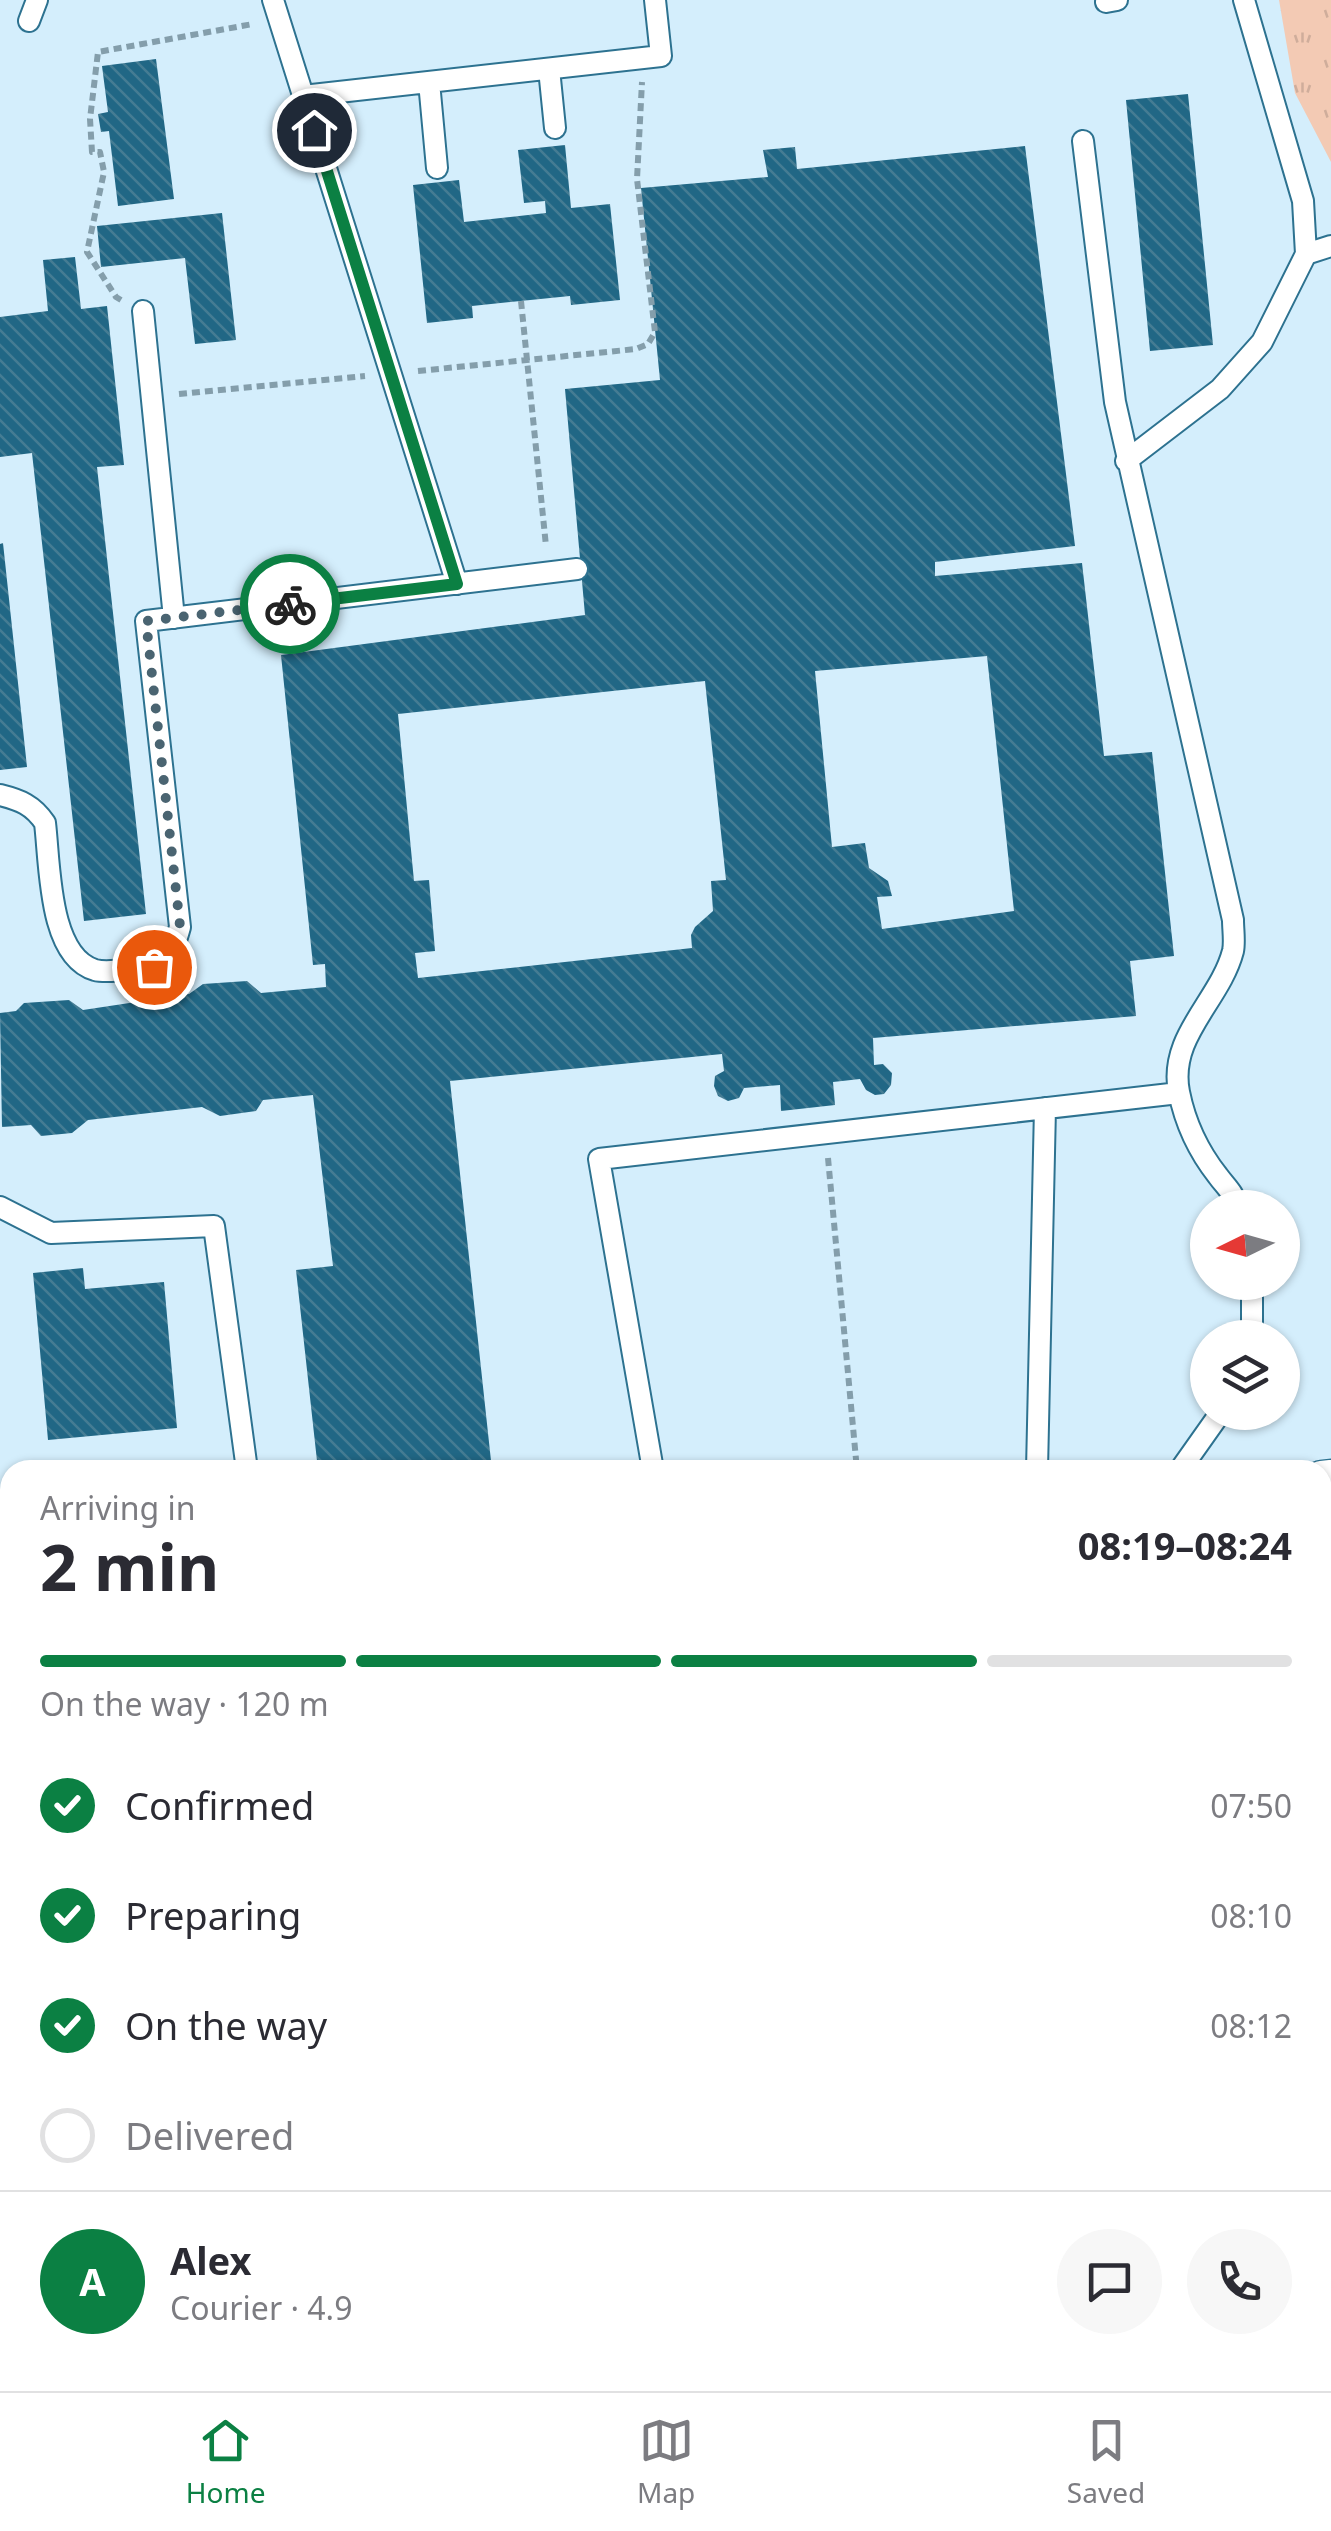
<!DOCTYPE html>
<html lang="en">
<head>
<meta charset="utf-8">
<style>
	body { margin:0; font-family:"Noto Sans",sans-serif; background:#f7f7f7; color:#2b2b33; height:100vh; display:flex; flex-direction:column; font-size:38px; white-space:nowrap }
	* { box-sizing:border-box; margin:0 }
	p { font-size:32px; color:#7c7c81 }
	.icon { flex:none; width:55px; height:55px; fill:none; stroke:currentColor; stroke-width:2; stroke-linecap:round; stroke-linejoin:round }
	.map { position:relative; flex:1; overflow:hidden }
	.drawer { position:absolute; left:0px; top:1460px; width:1332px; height:932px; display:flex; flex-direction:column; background:#fff; border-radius:30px 30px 0 0; box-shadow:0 2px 8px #0004 }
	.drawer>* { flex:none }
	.needle { width:65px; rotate:265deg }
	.buttons { position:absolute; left:1190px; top:1190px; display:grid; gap:20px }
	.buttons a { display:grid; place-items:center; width:110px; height:110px; border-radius:50%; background:#fff; box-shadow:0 2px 8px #0004; font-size:50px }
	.pin { position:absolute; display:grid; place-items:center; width:85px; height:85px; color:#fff; margin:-42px; border:5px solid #fff; border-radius:50%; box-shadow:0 2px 10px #0007 }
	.courier { position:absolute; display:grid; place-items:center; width:100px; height:100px; margin:-50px; border:8px solid #0b8043; border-radius:50%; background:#fff; color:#222; box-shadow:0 2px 12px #0007 }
	.overview em { font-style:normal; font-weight:700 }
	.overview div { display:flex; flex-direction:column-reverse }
	.overview { display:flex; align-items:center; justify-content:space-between; height:170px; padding:0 40px }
	h1 { font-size:65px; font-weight:700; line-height:75px }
	.bar { display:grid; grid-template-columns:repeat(4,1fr); gap:15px 10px; align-content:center; height:120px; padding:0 40px }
	.bar i { height:12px; border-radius:8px; background:#e1e1e2 }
	.bar .selected { background:#0b8043 }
	.bar p { grid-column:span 4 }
	.line { display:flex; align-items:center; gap:25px; padding:0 40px; border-top:2px solid #e1e1e2 }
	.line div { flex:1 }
	.round { display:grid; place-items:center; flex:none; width:105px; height:105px; border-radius:52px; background:#f7f7f7 }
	ol { padding:0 40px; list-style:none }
	li { display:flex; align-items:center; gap:30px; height:110px }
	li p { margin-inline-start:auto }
	li .icon { padding:10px; border-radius:50%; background:#0b8043; color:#fff; stroke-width:4 }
	li:last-child { color:#7c7c81 }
	li i { width:55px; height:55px; border:5px solid #e1e1e2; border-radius:50% }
	.tab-bar { display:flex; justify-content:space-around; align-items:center; height:140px; border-top:2px solid #e1e1e2; background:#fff; font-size:28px; color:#7c7c81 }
	.tab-bar a { display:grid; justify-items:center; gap:5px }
	.tab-bar .selected { color:#0b8043 }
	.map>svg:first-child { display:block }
	.grass { fill:url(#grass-tufts) }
	.park { fill:url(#park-dots) }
	.building { fill:url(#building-back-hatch); fill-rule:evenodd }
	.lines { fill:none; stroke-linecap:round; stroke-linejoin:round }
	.lane-casing { stroke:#2d7290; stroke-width:24 }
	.street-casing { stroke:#2d7290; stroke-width:41 }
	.path { stroke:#849eab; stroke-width:6; stroke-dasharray:8 5; stroke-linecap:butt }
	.lane { stroke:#fff; stroke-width:20 }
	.street { stroke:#fff; stroke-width:38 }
	.done { stroke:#4a6471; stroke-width:10; stroke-dasharray:0 18 }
	.route { stroke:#0b8043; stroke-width:12 }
</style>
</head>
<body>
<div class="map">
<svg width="1331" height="2391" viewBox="0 0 1331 2391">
	<defs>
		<pattern id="grass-tufts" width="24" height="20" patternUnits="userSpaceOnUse" patternTransform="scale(2.5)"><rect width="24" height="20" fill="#f3cab4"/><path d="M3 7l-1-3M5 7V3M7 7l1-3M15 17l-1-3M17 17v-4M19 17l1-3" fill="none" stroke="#cfad9b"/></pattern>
		<pattern id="park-dots" width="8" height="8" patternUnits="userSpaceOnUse" patternTransform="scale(2.5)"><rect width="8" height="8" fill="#f3cab4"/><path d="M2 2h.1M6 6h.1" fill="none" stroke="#cfad9b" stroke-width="1.8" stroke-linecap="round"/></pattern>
		<pattern id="building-back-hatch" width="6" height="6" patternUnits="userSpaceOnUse" patternTransform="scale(2.5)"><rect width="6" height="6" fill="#216785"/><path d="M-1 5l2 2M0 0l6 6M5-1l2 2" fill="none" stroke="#457c93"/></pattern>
	</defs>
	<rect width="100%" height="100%" fill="#d4eefc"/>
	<path class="grass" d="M1279 0H1331V162L1295 93Z
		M1331 2261V2391H919L922 2382H1322L1323 2263Z"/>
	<path class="park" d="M0 1540 10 1548V2382H805L806 2391H0Z"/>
	<path class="building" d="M156 59 174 199 118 206 109 131 101 132 98 114 108 112 102 66Z
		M1188 94 1213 345 1150 351 1126 100Z
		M565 145 571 208 610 204 620 300 571 305 570 296 472 306 473 318 427 323 413 185 459 180 464 222 546 213 545 201 524 203 518 150Z
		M1025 146 1075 546 935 562V576L1082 563 1104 756 1152 752 1174 956 1130 961 1136 1016 873 1038 874 1065 883 1064 892 1073 891 1085 884 1094 875 1095 866 1090 860 1079 833 1082 835 1105 781 1111 780 1085 744 1088 739 1098 728 1101 718 1096 714 1086 715 1076 724 1071 722 1054 450 1081 492 1470H318L296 1270 333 1266 313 1095 263 1100 256 1111 220 1116 202 1107 88 1120 72 1133 41 1136 31 1125 2 1127 0 1013 16 1011 24 1003 69 1000 83 1010 189 994 203 984 247 981 261 993 326 987 325 964 313 965 281 655 585 615 565 389 660 380 641 188 768 177 763 150 795 147 797 169ZM987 656 1014 911 882 929 877 897 892 896 888 881 869 868 865 843 832 847 815 671ZM705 681 726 880 711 881 713 911 695 927 691 935 692 948 418 978 415 953 435 951 429 880 414 881 398 714Z
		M222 213 236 340 195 344 185 258 101 267 97 226Z
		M75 257 81 309 107 306 124 465 97 467 146 914 84 921 32 453 0 457V317L48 311 43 260Z
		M3 543 27 767 0 770V544Z
		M83 1268 85 1289 164 1282 177 1428 48 1440 33 1273Z"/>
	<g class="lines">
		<g class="lane-casing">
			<path id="lane" d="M273 0 457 584
				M1106 2 1117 0
				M29 21 37 0
				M549 69 555 128
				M429 82 437 168
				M303 96 661 56 655 0
				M1083 141 1115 402 1233 920C1233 930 1235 942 1233 951 1220 1001 1168 1036 1179 1092 1185 1122 1199 1152 1218 1176 1226 1187 1234 1193 1238 1208
				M1306 254 1331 246
				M143 311 174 618
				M1126 461 1220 389 1262 342 1306 254 1303 201 1244 0
				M0 795C20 800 33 805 45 823 50 863 48 956 95 970 106 973 123 970 134 969 166 966 172 956 180 927L146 621 577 569
				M0 1207 51 1233 214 1226 247 1470
				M1252 1338V1282
				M653 1470 599 1159 1179 1093
				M1037 1470 1045 1108
				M1180 1470 1221 1412
				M880 2391V2382"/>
		</g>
		<g class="street-casing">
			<path id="street" d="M1322 1480 1331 1479"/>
		</g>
		<path class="path" d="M121 300 116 297 87 252 104 172 100 152H92L90 119 98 52 253 24
			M521 301 546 546
			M418 371 636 349 648 344 655 332 637 179 642 82
			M179 394 365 376
			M828 1158 857 1470"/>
		<use href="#lane" class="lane"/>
		<use href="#street" class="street"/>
	</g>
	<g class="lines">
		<path class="done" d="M154 967 173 952 180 926 146 621 290 604"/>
		<path class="route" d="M290 604 457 584 314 130"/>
	</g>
</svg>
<div class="buttons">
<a><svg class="needle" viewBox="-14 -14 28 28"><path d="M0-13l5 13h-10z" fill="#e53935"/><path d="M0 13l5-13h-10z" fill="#7c7c81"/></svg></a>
<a><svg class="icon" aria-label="layers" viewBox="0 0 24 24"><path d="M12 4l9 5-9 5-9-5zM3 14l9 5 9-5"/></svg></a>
</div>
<div class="pin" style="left:154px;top:967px;background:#ea580c"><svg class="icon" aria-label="bag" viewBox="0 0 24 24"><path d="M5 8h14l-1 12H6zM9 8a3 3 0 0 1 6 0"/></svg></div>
<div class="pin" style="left:314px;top:130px;background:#1f2937"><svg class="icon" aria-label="home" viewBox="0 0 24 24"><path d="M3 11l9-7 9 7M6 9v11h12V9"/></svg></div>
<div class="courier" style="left:290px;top:604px"><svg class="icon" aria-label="bike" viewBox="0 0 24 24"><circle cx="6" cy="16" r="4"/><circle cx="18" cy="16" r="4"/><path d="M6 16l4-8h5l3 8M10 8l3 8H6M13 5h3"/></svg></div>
<section class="drawer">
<div class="overview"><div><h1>2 min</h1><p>Arriving in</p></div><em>08:19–08:24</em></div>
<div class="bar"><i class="selected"></i><i class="selected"></i><i class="selected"></i><i></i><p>On the way · 120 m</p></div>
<ol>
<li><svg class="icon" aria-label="check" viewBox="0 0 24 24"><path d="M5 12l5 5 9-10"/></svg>Confirmed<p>07:50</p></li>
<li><svg class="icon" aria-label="check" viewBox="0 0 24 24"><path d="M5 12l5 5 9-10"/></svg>Preparing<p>08:10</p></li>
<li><svg class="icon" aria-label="check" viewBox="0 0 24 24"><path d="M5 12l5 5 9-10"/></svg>On the way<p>08:12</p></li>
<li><i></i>Delivered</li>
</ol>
<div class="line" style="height:180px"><b class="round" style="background:#0b8043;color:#fff">A</b><div><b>Alex</b><p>Courier · 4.9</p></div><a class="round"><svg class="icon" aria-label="chat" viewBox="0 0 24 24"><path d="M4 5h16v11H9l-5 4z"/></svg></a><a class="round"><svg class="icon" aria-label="phone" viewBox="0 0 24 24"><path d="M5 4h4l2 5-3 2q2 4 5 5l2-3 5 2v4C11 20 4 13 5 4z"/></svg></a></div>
</section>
</div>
<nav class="tab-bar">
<a class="selected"><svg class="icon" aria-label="home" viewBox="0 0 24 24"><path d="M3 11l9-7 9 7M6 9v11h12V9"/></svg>Home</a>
<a><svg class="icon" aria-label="map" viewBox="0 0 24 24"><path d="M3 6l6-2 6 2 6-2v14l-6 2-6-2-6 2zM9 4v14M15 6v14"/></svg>Map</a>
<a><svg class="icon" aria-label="saved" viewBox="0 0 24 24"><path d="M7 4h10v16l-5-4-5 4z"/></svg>Saved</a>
</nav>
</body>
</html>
